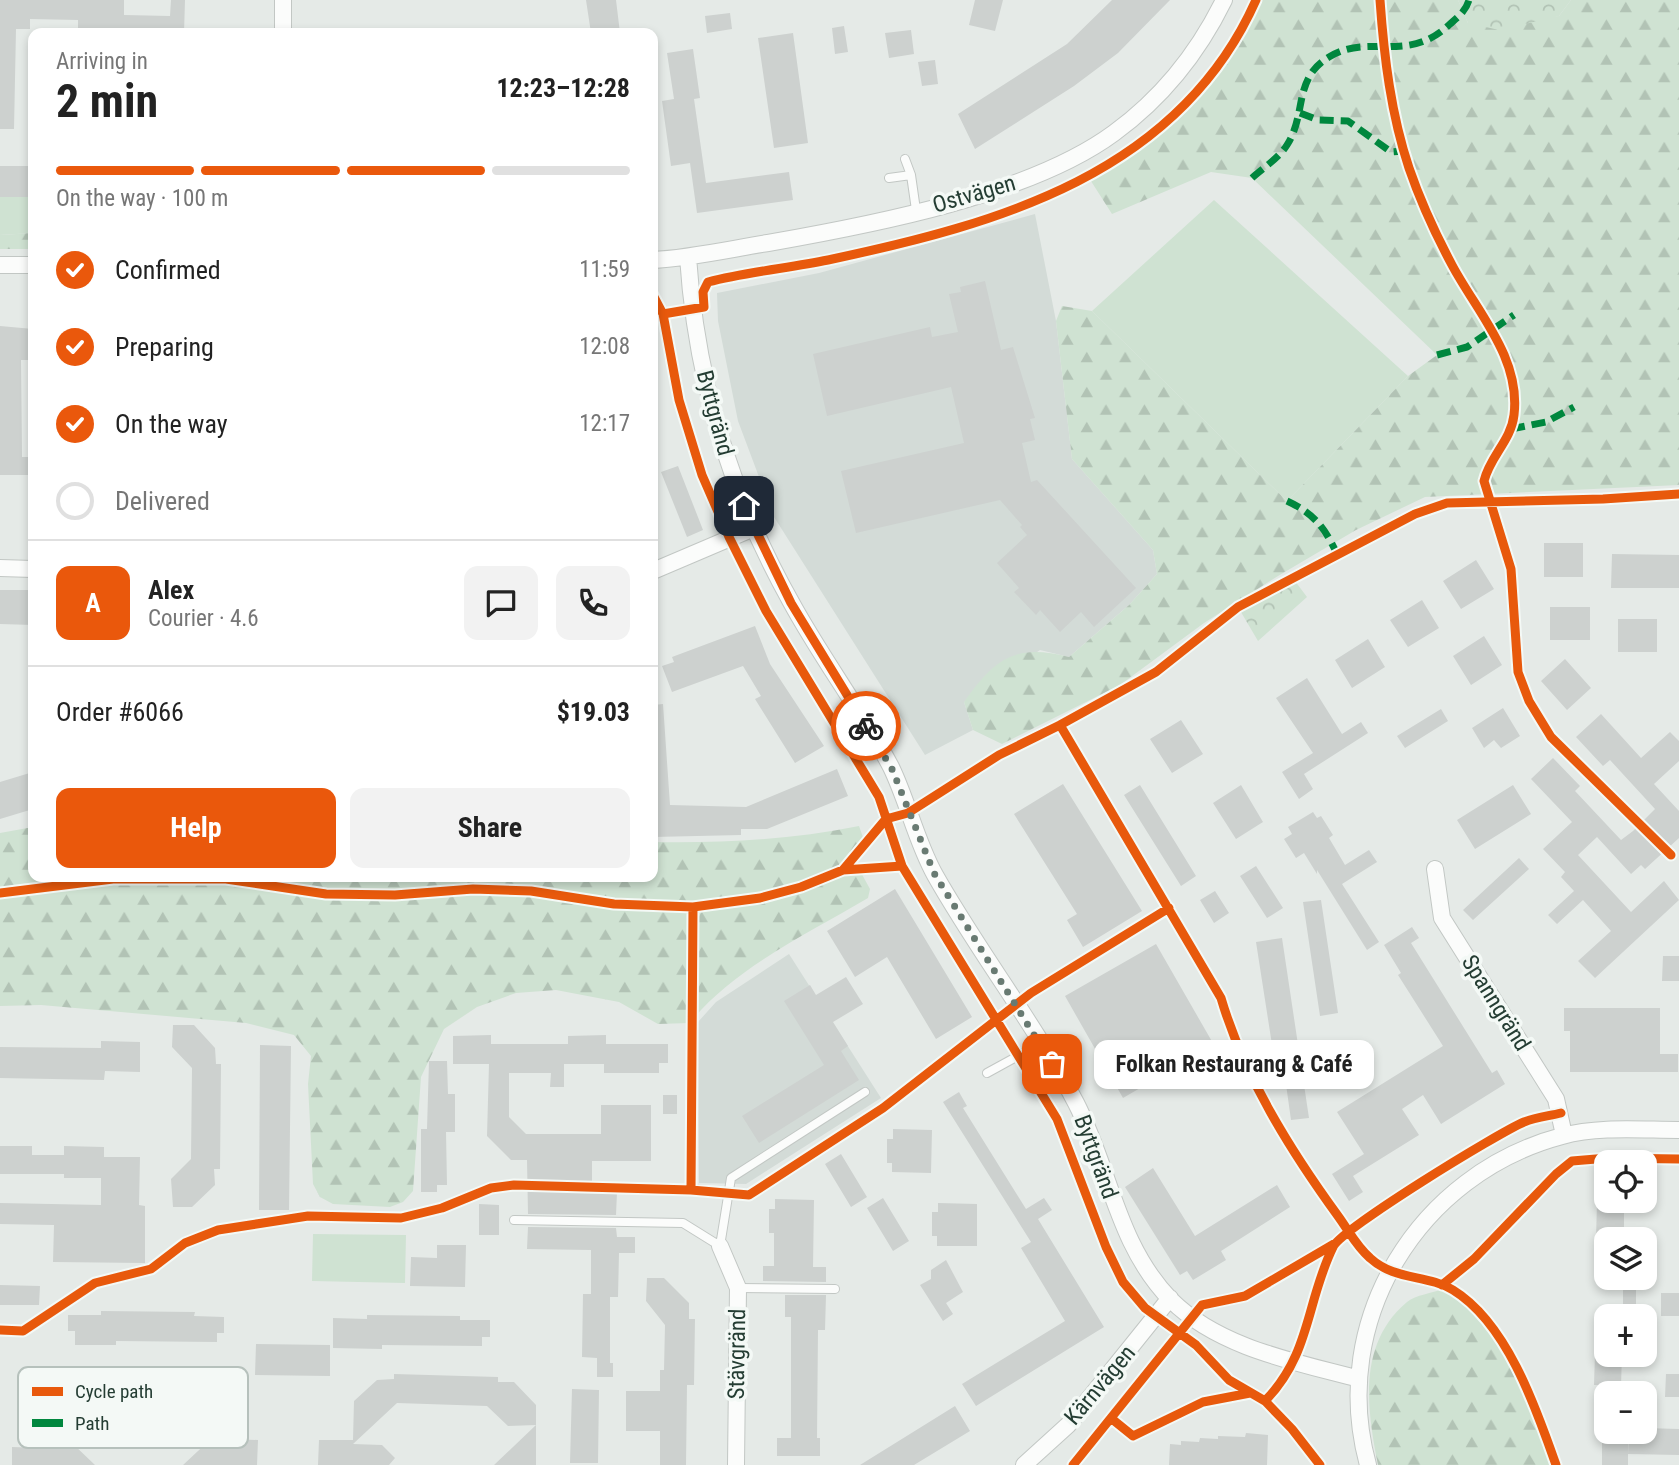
<!DOCTYPE html>
<html lang="en">
<head>
<meta charset="utf-8">
<style>
	body { margin:0; font-family:"Roboto Condensed",sans-serif; background:#f2f2f2; color:#222; height:100vh; display:flex; flex-direction:column; font-size:26px; white-space:nowrap }
	* { box-sizing:border-box; margin:0 }
	p { font-size:23px; color:#767676 }
	.icon { flex:none; width:38px; height:38px; fill:none; stroke:currentColor; stroke-width:2; stroke-linecap:round; stroke-linejoin:round }
	.map { position:relative; flex:1; overflow:hidden }
	.drawer { position:absolute; left:28px; top:28px; width:630px; height:854px; display:flex; flex-direction:column; background:#fff; border-radius:14px; box-shadow:0 4px 10px #0003 }
	.drawer>* { flex:none }
	.fabs { position:absolute; left:1594px; top:1150px; display:grid; gap:14px }
	.fabs a { display:grid; place-items:center; width:63px; height:63px; border-radius:14px; background:#fff; box-shadow:0 4px 10px #0003; font-size:35px }
	.pin { position:absolute; display:grid; place-items:center; width:60px; height:60px; color:#fff; margin:-30px; border-radius:14px; box-shadow:0 4px 10px #0006 }
	.courier { position:absolute; display:grid; place-items:center; width:70px; height:70px; margin:-35px; border:5px solid #ea580c; border-radius:50%; background:#fff; color:#222; box-shadow:0 2px 9px #0007 }
	.bubble { position:absolute; height:49px; border-radius:14px; background:#fff; box-shadow:0 4px 10px #0003; font-size:23px; font-weight:700; line-height:49px; text-align:center }
	.summary em { font-style:normal; font-weight:700 }
	.summary div { display:flex; flex-direction:column-reverse }
	.summary { display:flex; align-items:center; justify-content:space-between; height:119px; padding:0 28px }
	h1 { font-size:46px; font-weight:700; line-height:52px }
	.bar { display:grid; grid-template-columns:repeat(4,1fr); gap:10px 7px; align-content:center; height:84px; padding:0 28px }
	.bar i { height:9px; border-radius:5px; background:#e0e0e0 }
	.bar .on { background:#ea580c }
	.bar p { grid-column:span 4 }
	.line { display:flex; align-items:center; gap:18px; padding:0 28px; border-top:2px solid #e0e0e0 }
	.line div { flex:1 }
	.round { display:grid; place-items:center; flex:none; width:74px; height:74px; border-radius:14px; background:#f2f2f2 }
	ol { padding:0 28px; list-style:none }
	li { display:flex; align-items:center; gap:21px; height:77px }
	li p { margin-inline-start:auto }
	li .icon { padding:7px; border-radius:50%; background:#ea580c; color:#fff; stroke-width:4 }
	li:last-child { color:#767676 }
	li i { width:38px; height:38px; border:4px solid #e0e0e0; border-radius:50% }
	.action { display:flex; gap:14px; margin-top:auto; padding:14px 28px }
	.action a { flex:1; height:80px; border-radius:14px; background:#ea580c; color:#fff; font-size:28px; font-weight:700; line-height:80px; text-align:center }
	.action a+a { background:#f2f2f2; color:#222 }
	.map>svg:first-child { display:block }
	.built { fill:#d3dbd7 }
	.grass { fill:#cfe2d2 }
	.forest { fill:url(#forest-firs) }
	.park { fill:url(#park-crowns) }
	.building { fill:#cdd1cf }
	.lines { fill:none; stroke-linecap:round; stroke-linejoin:round }
	.service-casing { stroke:#c2c7c4; stroke-width:10 }
	.minor-casing { stroke:#c2c7c4; stroke-width:18 }
	.service { stroke:#fbfcfb; stroke-width:8 }
	.minor { stroke:#fbfcfb; stroke-width:16 }
	.quiet { stroke:#00873e; stroke-width:7; stroke-dasharray:14 7; stroke-linecap:butt }
	.cycleway-casing { stroke:#f4f9f6; stroke-width:13 }
	.cycleway { stroke:#e8590c; stroke-width:9 }
	.done { stroke:#687a72; stroke-width:7; stroke-dasharray:0 12.6 }
	.route { stroke:#ea580c; stroke-width:9 }
	.labels { text-anchor:middle; dominant-baseline:central; stroke-width:7; stroke-linejoin:round; paint-order:stroke }
	.street-label { font-size:23px; fill:#243d33; stroke:#f4f9f6 }
	.key { fill:#f4f9f6; stroke:#b6c1bc; stroke-width:2 }
	.key-label { font-size:19px; fill:#243d33 }
</style>
</head>
<body>
<div class="map">
<svg width="1679" height="1465" viewBox="0 0 1679 1465">
	<defs>
		<pattern id="forest-firs" width="22" height="20" patternUnits="userSpaceOnUse" patternTransform="scale(1.75)"><rect width="22" height="20" fill="#cfe2d2"/><path d="M5 1l3.5 6h-7zM16 11l3.5 6h-7z" fill="#b2c3b5"/></pattern>
		<pattern id="park-crowns" width="20" height="18" patternUnits="userSpaceOnUse" patternTransform="scale(1.75)"><rect width="20" height="18" fill="#cfe2d2"/><path d="M2 6a3 3 0 1 1 6 0M12 15a3 3 0 1 1 6 0" fill="none" stroke="#b2c3b5"/></pattern>
	</defs>
	<rect width="100%" height="100%" fill="#e5eae7"/>
	<path class="built" d="M1035 214 1056 321 1072 459 1153 550 1157 574 1129 605 1069 657 1040 650 964 702 973 730 925 755 774 517 738 421 718 321 717 293 819 273Z
		M789 954 881 1098 746 1184 699 1183 698 1022 716 1002Z"/>
	<path class="grass" d="M0 197H33V233L0 235Z
		M1214 200 1408 376 1287 501 1092 311Z
		M313 1234 406 1235 405 1283 312 1281Z"/>
	<path class="forest" d="M1256 0H1458L1468 23 1559 16 1571 0H1679V485L1425 497 1356 530 1278 576 1204 623 1120 685 1002 744 973 730 964 702C995 658 1016 643 1069 657L1129 605 1157 574 1153 550 1072 459 1056 321 1062 306 1092 311 1287 501 1408 376 1437 355 1252 178 1211 172 1112 214 1089 178C1162 129 1219 83 1256 0Z
		M33 233V249H0V235Z
		M859 826 864 840 853 858 870 889 868 898C809 933 732 969 690 1023L658 1024 619 1002 556 990 516 993 477 1007 444 1029 421 1077 413 1191 403 1202 390 1207 333 1204 320 1197 313 1184 308 1084 311 1056 294 1035 246 1023 41 1005 0 1006V833L33 827V877H653V842C723 843 790 840 859 826Z
		M1443 1289C1453 1295 1467 1299 1476 1307 1511 1338 1541 1421 1556 1465H1378C1367 1409 1357 1344 1407 1302 1416 1295 1432 1293 1443 1289Z"/>
	<path class="park" d="M1458 0H1571L1559 16 1499 30 1468 23Z
		M1292 577 1307 597 1258 641 1238 607Z"/>
	<path class="building" d="M0 0H124V15L170 16 171 0H185L184 33H96V29H78V20L30 19V29H16L14 129H0Z
		M586 0H616L620 33H591Z
		M975 0H1003L995 31 969 25Z
		M1112 0H1170L1118 53 1074 86 975 149 958 114 1067 44Z
		M730 13 732 29 707 33 705 16Z
		M844 26 848 52 835 54 832 28Z
		M911 30 914 54 889 58 885 33Z
		M793 33 808 143 774 148 758 38Z
		M693 49 700 98 694 99 706 183 789 172 793 200 697 213 690 163 671 166 662 101 674 99 667 53Z
		M935 60 938 84 922 86 918 62Z
		M0 166H33V197H0Z
		M985 281 1001 350 1013 347 1035 418 1030 419 1035 440 1022 443 1031 482 1037 480 1136 588 1094 627 1081 612 1060 632 1040 610 1036 615 1014 592 1019 588 997 563 1027 535 1020 527 1022 525 1000 500 856 533 841 471 964 443 951 387 827 416 813 354 930 327 932 337 958 332 949 294 961 292 960 287Z
		M0 326 33 329V360H21L22 457H31V475H0Z
		M678 466 703 530 687 537 661 472Z
		M1544 543H1583V577H1544Z
		M1612 554 1679 555V588H1611Z
		M1476 560 1494 589 1461 609 1443 581Z
		M0 590H33V625L0 624Z
		M1422 600 1439 628 1408 647 1390 620Z
		M1550 607H1590V640H1550Z
		M1618 619H1657V652H1618Z
		M755 626 770 664 824 746 795 763 755 699 761 696 743 666 672 692 662 666 674 662 672 657Z
		M1484 636 1502 665 1471 685 1453 656Z
		M1368 639 1385 667 1352 688 1335 660Z
		M1565 659 1591 688 1567 710 1541 681Z
		M1307 678 1342 734 1361 722 1368 733 1304 774 1313 789 1299 799 1282 772 1313 753 1276 698Z
		M663 704 670 805 746 807 837 769 848 796 767 829H741V835L653 837V705Z
		M1503 708 1520 736 1501 748 1494 740 1484 748 1472 728Z
		M1441 709 1448 721 1405 748 1397 736Z
		M1601 714 1641 758 1670 732 1679 741V761L1654 784 1679 811V838L1645 869 1641 865 1631 874 1597 837 1578 855 1631 912 1664 881 1679 900 1595 978 1578 961 1611 931 1583 900 1557 924 1548 915 1574 891 1561 877 1565 872 1543 849 1572 822 1531 779 1553 758 1580 786 1575 791 1621 840 1633 831 1655 809 1610 760 1603 766 1576 737Z
		M1181 720 1203 754 1172 773 1150 739Z
		M33 772V809L0 819V782Z
		M1063 784 1142 911 1083 947 1067 920 1077 914 1014 814Z
		M1140 785 1196 876 1181 886 1124 795Z
		M1241 785 1263 822 1236 839 1213 803Z
		M1513 785 1531 814 1475 849 1457 820Z
		M1313 812 1317 818 1321 816 1333 835 1329 838 1345 865 1369 850 1377 862 1342 884 1379 942 1367 950 1317 870V874L1304 853 1296 858 1284 839 1292 834 1288 827Z
		M1519 858 1529 869 1473 920 1463 910Z
		M1256 866 1283 908 1267 918 1240 876Z
		M895 889 972 1017 936 1039 887 957 855 977 827 931Z
		M1215 891 1229 913 1214 923 1200 900Z
		M1321 900 1338 1013 1320 1016 1303 902Z
		M1412 927 1419 938 1411 943 1492 1073 1497 1070 1505 1084 1441 1124 1423 1095 1402 1109 1419 1135 1353 1176 1363 1192 1349 1201 1332 1174 1364 1154 1337 1112 1443 1046 1398 975 1401 973 1384 945Z
		M1282 938 1309 1118 1291 1120 1283 1063 1275 1064 1256 942Z
		M1156 944 1214 1045 1123 1098 1065 996Z
		M1663 956H1679V981H1662Z
		M846 977 863 1004 833 1022 848 1046 841 1051 859 1080 759 1143 742 1116 824 1065 784 1001 810 985 816 995Z
		M1564 1008H1660V1054H1678V1072H1570V1031H1564Z
		M173 1025H194L215 1048 216 1064H221L220 1169H214L215 1185 192 1207H173L171 1179 191 1159 192 1068 172 1047Z
		M491 1035V1044H568V1036L606 1035V1044H668V1063H659V1073H604V1064H564V1087H550L551 1073H509V1117L526 1134H601V1105H651V1161H592V1192H617L616 1215 528 1214 527 1160H511L487 1136 489 1064H453V1036Z
		M101 1041 140 1042V1072L105 1071 104 1080 0 1078V1047L101 1048Z
		M260 1045 291 1046 289 1210H259Z
		M429 1061H447L448 1094H455V1132H446L447 1185H437V1192H421V1129H427Z
		M959 1092 967 1106 963 1108 1026 1209 1044 1198 1052 1210 1038 1219 1104 1327 976 1406 962 1384 1065 1321 1021 1248 1031 1242 943 1102Z
		M663 1095H677V1114H663Z
		M893 1129 932 1130 931 1173 892 1172V1163H887V1139H893Z
		M0 1146H32V1155H64V1146L104 1147V1157H140L139 1205 145 1206V1263L53 1262 54 1225 0 1224V1203L101 1205V1178H64V1174H0Z
		M841 1154 867 1197 851 1207 825 1164Z
		M1153 1168 1195 1236 1277 1185 1290 1207 1221 1251 1226 1260 1193 1280 1187 1271 1180 1275 1125 1187Z
		M883 1198 909 1241 893 1251 867 1208Z
		M775 1199 814 1200 813 1267H826V1282L763 1281V1266H774V1233H769V1209H775Z
		M1597 1202 1624 1203V1239H1596Z
		M938 1203 977 1204V1246H937V1236H932V1212H938Z
		M479 1204 499 1205V1235H479Z
		M528 1227 616 1228 617 1237H635V1253H619L618 1297H610V1363H613V1377H597V1358L582 1357 583 1294H591V1250L527 1249Z
		M437 1245H466L465 1287 410 1286 411 1257 437 1258Z
		M946 1260 963 1292 946 1303 953 1314 943 1321 920 1285 931 1279V1270Z
		M647 1278H664L689 1303V1319H695L694 1385H687L686 1465H660V1431H626V1391H660V1370H664L665 1325 646 1301Z
		M0 1285 40 1286 39 1305H0Z
		M1623 1290H1636V1313H1623Z
		M1661 1293H1679V1316H1661Z
		M785 1295H826L825 1330H818L817 1438H820V1456H777V1438H791V1317H785Z
		M101 1311 195 1312 194 1316 224 1317V1333H217V1342L116 1341V1345H75V1331H68V1315H101Z
		M367 1315 460 1316V1320H490V1337H482V1346L382 1345V1349L333 1348V1318L367 1319Z
		M256 1344 330 1345V1376L255 1375Z
		M1595 1354H1622L1621 1386 1594 1385Z
		M85 1372 190 1375V1380H206L228 1403V1439L258 1440 257 1465H183L213 1437 179 1403 89 1401 67 1421 45 1419 46 1399 69 1377H85Z
		M394 1374 498 1377V1382H514L536 1405V1425L508 1426 487 1406 397 1403 353 1444 382 1445 395 1458 389 1465H318L319 1440H353L354 1401 377 1380 394 1379Z
		M1666 1374H1679V1397H1665Z
		M572 1389 599 1390 598 1463H570Z
		M955 1406 970 1431 914 1465H860Z
		M536 1425V1465H494Z
		M1645 1428 1679 1429V1455L1628 1454 1629 1432H1645Z
		M1246 1433 1268 1435 1267 1465H1169L1170 1444 1181 1445V1441L1199 1442 1200 1438 1218 1439V1436L1245 1437Z
		M72 1443 95 1465H12V1447L44 1448V1445Z
		M1602 1443 1628 1444V1465H1602Z"/>
	<g class="lines">
		<g class="service-casing">
			<path id="service" d="M905 159 911 175 916 210
				M889 178 911 175
				M987 1073 1040 1044
				M514 1220 683 1223 720 1246 731 1178 865 1092
				M738 1288 835 1289"/>
		</g>
		<g class="minor-casing">
			<path id="minor" d="M283 0V33
				M688 257C696 380 731 495 791 602 822 659 861 710 891 767 908 802 916 841 935 875 979 953 1035 1024 1076 1103 1110 1169 1117 1245 1171 1300 1219 1348 1296 1362 1359 1379
				M653 260C691 258 730 249 768 243 871 225 1030 195 1114 133 1162 98 1198 53 1224 0
				M0 265H33
				M0 568 33 569
				M653 571 754 528
				M1435 869 1442 918 1556 1099 1564 1135
				M720 1246 738 1288 736 1465
				M1024 1465 1068 1425 1170 1298
				M1368 1465C1328 1320 1419 1174 1562 1136 1599 1126 1641 1130 1679 1130"/>
		</g>
		<use href="#service" class="service"/>
		<use href="#minor" class="minor"/>
		<path class="quiet" d="M1300 113 1318 120 1348 121 1391 152 1405 151
			M1252 178C1263 168 1279 158 1287 145 1307 114 1293 78 1329 57 1370 32 1407 65 1450 24 1458 17 1466 11 1469 0
			M1437 355 1467 347 1514 315
			M1511 429 1546 422 1574 407
			M1287 501C1315 514 1325 528 1338 556"/>
		<g class="cycleway-casing">
			<path id="cycleway" d="M1380 0C1384 57 1391 114 1409 168 1420 200 1436 235 1452 265 1477 312 1521 358 1514 415 1511 441 1490 456 1484 481L1511 569 1518 672 1529 701 1551 737 1671 855
				M653 295 663 314 679 400 702 475 729 537 766 611 879 797 902 866
				M663 314 704 307 703 292 708 282C747 272 789 268 828 260 998 224 1179 174 1256 0
				M1060 725 1221 998C1244 1076 1290 1150 1338 1216 1349 1231 1356 1246 1370 1258 1395 1281 1427 1274 1453 1290 1507 1323 1536 1408 1556 1465
				M843 870 886 819 908 813 999 755 1060 725 1156 672 1238 607 1415 514 1447 503 1603 499 1679 494
				M0 893 113 879H226L326 894 395 895 473 889 531 891 614 904 693 907 760 898 801 887 843 870 902 866 1057 1119 1106 1247 1123 1282 1145 1308 1196 1345 1229 1380 1265 1401 1292 1429 1320 1465
				M691 1190 693 907
				M1442 1285 1474 1259 1556 1174 1572 1161 1608 1158 1679 1159
				M0 1330 23 1331 95 1283 151 1269 185 1243 218 1230 308 1216 401 1218 442 1208 491 1188 514 1185 691 1190 749 1195 883 1108 1031 993 1169 908
				M1265 1401C1311 1354 1306 1302 1333 1247 1341 1229 1498 1133 1524 1122 1536 1117 1549 1116 1561 1113
				M1112 1419 1133 1436 1203 1402 1250 1393
				M1073 1465 1202 1305 1245 1296 1334 1244"/>
		</g>
		<use href="#cycleway" class="cycleway"/>
	</g>
	<g class="lines">
		<path class="done" d="M866 726 892 769 934 873 1052 1064"/>
		<path class="route" d="M744 506 791 603 866 726"/>
	</g>
	<g class="labels">
		<g class="street-label">
			<text transform="translate(974 194) rotate(-16)">Ostvägen</text>
			<text transform="translate(715 413) rotate(75)">Byttgränd</text>
			<text transform="translate(1496 1003) rotate(58)">Spanngränd</text>
			<text transform="translate(1096 1157) rotate(70)">Byttgränd</text>
			<text transform="translate(737 1354) rotate(-89)">Stävgränd</text>
			<text transform="translate(1100 1385) rotate(-50)">Kärnvägen</text>
		</g>
	</g>
	<rect x="18" y="1367" width="230" height="81" rx="10" class="key"/>
	<rect x="32" y="1387" width="31" height="9" fill="#e8590c"/>
	<rect x="32" y="1419" width="31" height="8" fill="#00873e"/>
	<g class="key-label">
		<text x="75" y="1398">Cycle path</text>
		<text x="75" y="1430">Path</text>
	</g>
</svg>
<div class="fabs">
<a><svg class="icon" aria-label="locate" viewBox="0 0 24 24"><circle cx="12" cy="12" r="6"/><path d="M12 2v4M12 18v4M2 12h4M18 12h4"/></svg></a>
<a><svg class="icon" aria-label="layers" viewBox="0 0 24 24"><path d="M12 4l9 5-9 5-9-5zM3 14l9 5 9-5"/></svg></a>
<a>+</a>
<a>−</a>
</div>
<div class="pin" style="left:1052px;top:1064px;background:#ea580c"><svg class="icon" aria-label="bag" viewBox="0 0 24 24"><path d="M5 8h14l-1 12H6zM9 8a3 3 0 0 1 6 0"/></svg></div>
<div class="pin" style="left:744px;top:506px;background:#1f2937"><svg class="icon" aria-label="home" viewBox="0 0 24 24"><path d="M3 11l9-7 9 7M6 9v11h12V9"/></svg></div>
<div class="courier" style="left:866px;top:726px"><svg class="icon" aria-label="bike" viewBox="0 0 24 24"><circle cx="6" cy="16" r="4"/><circle cx="18" cy="16" r="4"/><path d="M6 16l4-8h5l3 8M10 8l3 8H6M13 5h3"/></svg></div>
<div class="bubble" style="left:1094px;top:1040px;width:280px">Folkan Restaurang &amp; Café</div>
<section class="drawer">
<div class="summary"><div><h1>2 min</h1><p>Arriving in</p></div><em>12:23–12:28</em></div>
<div class="bar"><i class="on"></i><i class="on"></i><i class="on"></i><i></i><p>On the way · 100 m</p></div>
<ol>
<li><svg class="icon" aria-label="check" viewBox="0 0 24 24"><path d="M5 12l5 5 9-10"/></svg>Confirmed<p>11:59</p></li>
<li><svg class="icon" aria-label="check" viewBox="0 0 24 24"><path d="M5 12l5 5 9-10"/></svg>Preparing<p>12:08</p></li>
<li><svg class="icon" aria-label="check" viewBox="0 0 24 24"><path d="M5 12l5 5 9-10"/></svg>On the way<p>12:17</p></li>
<li><i></i>Delivered</li>
</ol>
<div class="line" style="height:126px"><b class="round" style="background:#ea580c;color:#fff">A</b><div><b>Alex</b><p>Courier · 4.6</p></div><a class="round"><svg class="icon" aria-label="chat" viewBox="0 0 24 24"><path d="M4 5h16v11H9l-5 4z"/></svg></a><a class="round"><svg class="icon" aria-label="phone" viewBox="0 0 24 24"><path d="M5 4h4l2 5-3 2q2 4 5 5l2-3 5 2v4C11 20 4 13 5 4z"/></svg></a></div>
<div class="line" style="height:91px"><div>Order #6066</div><b>$19.03</b></div>
<div class="action"><a>Help</a><a>Share</a></div>
</section>
</div>
</body>
</html>
